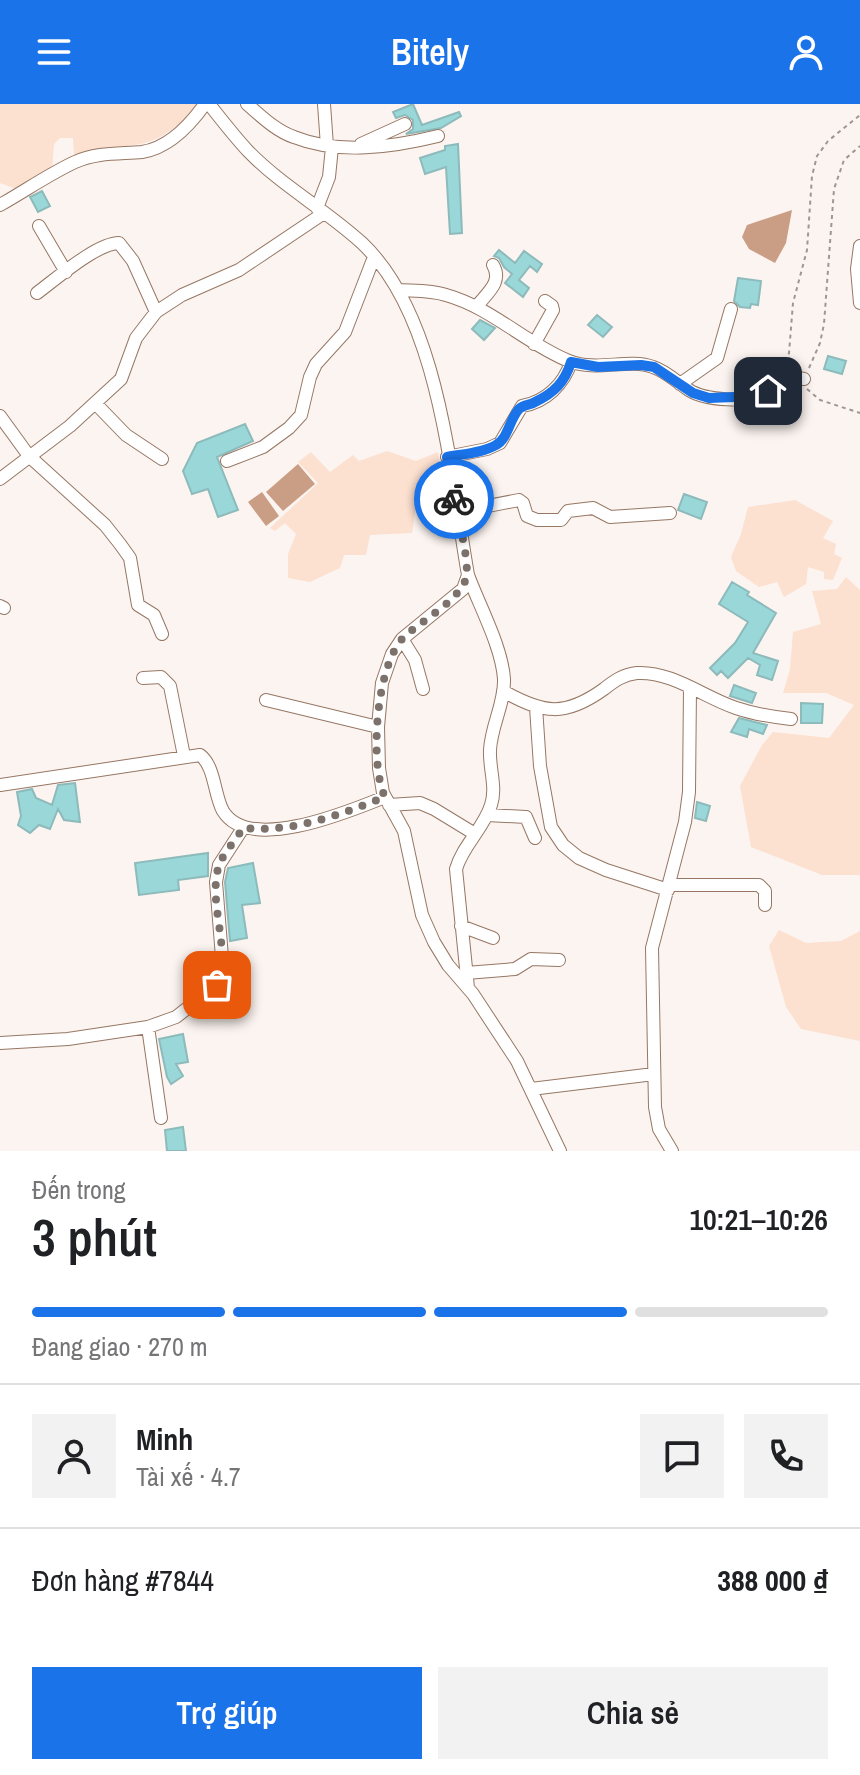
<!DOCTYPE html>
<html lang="vi">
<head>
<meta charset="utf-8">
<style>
	body { margin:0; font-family:"Archivo Narrow",sans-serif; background:#f2f2f2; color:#202124; height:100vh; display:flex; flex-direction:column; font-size:30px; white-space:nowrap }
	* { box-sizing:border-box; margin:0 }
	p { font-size:26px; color:#757577 }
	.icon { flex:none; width:44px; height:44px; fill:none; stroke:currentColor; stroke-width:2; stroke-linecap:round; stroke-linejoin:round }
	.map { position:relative; height:1047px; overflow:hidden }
	.details { display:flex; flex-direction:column; background:#fff; flex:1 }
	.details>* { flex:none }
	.pin { position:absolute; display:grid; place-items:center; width:68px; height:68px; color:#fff; margin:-34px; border-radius:16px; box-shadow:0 4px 12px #0006 }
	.courier { position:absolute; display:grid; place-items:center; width:80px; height:80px; margin:-40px; border:6px solid #1a73e8; border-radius:50%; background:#fff; color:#222; box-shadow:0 2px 10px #0007 }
	.overview em { font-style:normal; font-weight:600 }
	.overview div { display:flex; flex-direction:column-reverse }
	.overview { display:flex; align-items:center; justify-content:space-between; height:136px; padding:0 32px }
	h1 { font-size:52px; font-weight:600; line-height:60px }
	.bar { display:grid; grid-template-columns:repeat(4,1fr); gap:12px 8px; align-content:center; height:96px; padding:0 32px }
	.bar i { height:10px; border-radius:6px; background:#e0e0e0 }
	.bar .on { background:#1a73e8 }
	.bar p { grid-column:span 4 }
	.line { display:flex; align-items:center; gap:20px; padding:0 32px; border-top:2px solid #e0e0e0 }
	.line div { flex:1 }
	.round { display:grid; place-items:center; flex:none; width:84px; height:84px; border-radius:0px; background:#f2f2f2 }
	.primary-button { display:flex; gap:16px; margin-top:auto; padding:16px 32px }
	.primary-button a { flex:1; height:92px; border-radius:0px; background:#1a73e8; color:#fff; font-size:32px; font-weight:600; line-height:92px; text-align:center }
	.primary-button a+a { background:#f2f2f2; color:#202124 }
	header { display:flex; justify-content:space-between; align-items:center; height:104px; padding:0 32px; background:#1a73e8; color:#fff; font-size:36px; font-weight:600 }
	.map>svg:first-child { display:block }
	.green { fill:#fce0d0 }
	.water { fill:#ca9e85 }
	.building { fill:#99d7d8; stroke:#8dbabb; stroke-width:2 }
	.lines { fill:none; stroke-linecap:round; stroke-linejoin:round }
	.minor-casing { stroke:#967764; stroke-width:14 }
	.path { stroke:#a09690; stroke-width:2; stroke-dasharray:4 4; stroke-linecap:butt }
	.minor { stroke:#fff; stroke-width:12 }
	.done { stroke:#7d726b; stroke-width:8; stroke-dasharray:0 14.4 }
	.route { stroke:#1a73e8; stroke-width:10 }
</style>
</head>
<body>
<header><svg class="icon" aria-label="menu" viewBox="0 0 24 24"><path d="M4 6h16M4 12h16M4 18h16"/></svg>Bitely<svg class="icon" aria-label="person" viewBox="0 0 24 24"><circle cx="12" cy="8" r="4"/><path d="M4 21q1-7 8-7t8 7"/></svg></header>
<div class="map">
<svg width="860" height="1047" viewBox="0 0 860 1047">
	<rect width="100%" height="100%" fill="#fcf4f0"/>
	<path class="green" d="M0 0H197C191 10 184 16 175 23 141 51 113 36 74 51L73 34H60L54 40 52 66 16 85 0 79Z
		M387 347 416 357 438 348 441 366 420 374 412 429 370 431 366 451H344L340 464 310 478 288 474V450L296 430 285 419 275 427 270 424 318 379 298 358 311 348 330 368 353 351 359 357Z
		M795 396 833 417 823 434 836 440 834 450 842 454 833 476 824 475V468L808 463 806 480 784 493 777 478 759 483 736 467 731 453 741 430 748 403Z
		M846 473 860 486V771H822L751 743 740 682 762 641 773 628 829 634 854 601 826 589H783L790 565 793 528 821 520 812 487 837 485Z
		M779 826 806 839 841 837 860 827V937L801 925 786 903 769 842Z"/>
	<path class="water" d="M792 106 786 139 775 159 749 145 742 133 747 121Z
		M298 360 315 380 283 407 266 388Z
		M262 388 279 412 266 422 248 398Z"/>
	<path class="building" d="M413 0 422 21 459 8 461 12 441 24 406 30 413 25V16L405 11 396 14 393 8Z
		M458 40 462 129 450 130 446 63 425 70 420 54 445 46V42Z
		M42 87 50 102 38 108 30 93Z
		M499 146 515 159 524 147 542 160 537 168 530 162 519 176 529 184 523 193 505 179 512 170 504 163 499 154 494 152Z
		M738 174 761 177 758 201 751 200 750 204 740 203 734 197Z
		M597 211 612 223 603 233 588 221Z
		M480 216 495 224 484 236 472 225Z
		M828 252 846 257 842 270 824 265Z
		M245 320 253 337 217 353 238 406 218 413 208 385 192 390 183 367 197 339Z
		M684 390 707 398 701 415 678 406Z
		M732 478 749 488 747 491 776 509 753 549 778 557 772 576 757 571 760 561 748 554 728 574 721 567 717 571 710 564 735 539 748 518 719 500Z
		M734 581 756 589 752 599 730 592Z
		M801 599 823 600 822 619H801Z
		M739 614 767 621 763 630 749 625 747 633 731 628Z
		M75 679 80 718 64 716 58 705 50 725 39 721 30 729 18 721 21 712 17 688 32 685 36 694 52 701 58 681Z
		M697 698 710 702 706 717 695 714Z
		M208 749V772L178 776 179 786 139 791 135 759Z
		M253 759 260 799 242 801 247 834 230 837 225 778 228 764Z
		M183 930 188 958 176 960 183 972 171 980 167 973 159 935Z
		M183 1023 186 1047H167L165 1026Z"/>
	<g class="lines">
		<g class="minor-casing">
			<path id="minor" d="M209 0C221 15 234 32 248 47 282 82 326 106 362 139 440 213 450 369 468 471L463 485 402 535 392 550 382 579 378 623 379 664 383 689 404 727 422 811 434 838 448 861 473 890 517 957 560 1047
				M247 0C261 12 276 27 294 33 339 51 393 43 438 32
				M324 0 327 42
				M361 40 405 20
				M0 101C25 87 49 70 75 58 97 48 120 50 142 48 169 44 190 21 205 0
				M317 104 329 73 332 43
				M39 122 66 168
				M860 142 857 165 860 199
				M398 186C414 187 431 186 446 191 492 204 525 239 569 257 597 268 628 254 653 263 666 267 678 279 689 286 704 296 750 300 765 289 772 284 775 276 781 271L804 275
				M37 189C56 175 97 139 119 139L133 157 156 208
				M477 202C487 189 503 178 493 161
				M534 240 553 206 552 202 545 197
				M680 280 717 254 731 205
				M95 299 126 331 162 355
				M0 312 29 352 105 421 120 440 130 454 138 501 154 511 162 530
				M447 353 487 345 500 339 522 302C546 298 564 280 571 258
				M227 357 263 343 289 324 301 311 310 273 316 260 345 228 374 153
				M0 375 70 322 121 275 136 234 156 208 182 191 239 166 324 109
				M457 408 519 396 523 399 527 412 537 416H561L568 407 593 404 610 413 670 409
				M468 471C479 501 502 543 504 575 505 599 491 622 490 646 489 665 497 683 491 701 484 724 463 741 456 765L468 884
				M0 502 4 504
				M402 535 415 556 423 585
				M143 574 161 573 170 582 184 652
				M503 587C544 610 565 613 604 585 614 577 624 570 637 569 672 567 705 594 736 604 754 610 772 613 791 615
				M266 596 378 623
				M536 603 540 662 551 723 563 741 579 754 606 766 668 786
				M0 681 200 651C215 662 214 691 223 707 249 750 350 707 385 693
				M389 701 420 699 434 705 475 730
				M487 711 526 713 535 734
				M669 781H759L765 787V801
				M461 822 493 834
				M466 869 515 865 531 855 559 856
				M148 923 161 1014
				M0 939 68 935 148 923 176 913 217 881 223 866 216 778 219 761 243 724
				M531 985 654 970
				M672 1047 659 1025 655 1003 652 844 685 718 689 688 690 584"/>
		</g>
		<path class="path" d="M786 258 789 249 793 199 807 146 812 72 817 52 828 37 860 11
			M809 264 820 239 824 220 834 85 844 56 860 42
			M807 285 820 296 860 309"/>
		<use href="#minor" class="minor"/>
	</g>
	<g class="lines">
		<path class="done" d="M217 881C232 844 207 800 219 761 222 752 237 734 243 724 293 729 339 711 385 693 369 660 376 560 404 533 420 518 461 495 466 474 470 459 458 413 454 395"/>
		<path class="route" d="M454 395 447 353C463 350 482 349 496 341 508 335 509 316 519 305 524 300 529 302 535 298 554 289 565 278 571 258L598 263 641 261 654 263 693 289 709 294 760 292 768 287"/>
	</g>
</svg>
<div class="pin" style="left:217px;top:881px;background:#ea580c"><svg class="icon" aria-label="bag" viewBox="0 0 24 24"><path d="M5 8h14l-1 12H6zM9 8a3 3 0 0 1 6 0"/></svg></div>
<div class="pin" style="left:768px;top:287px;background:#1f2937"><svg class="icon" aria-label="home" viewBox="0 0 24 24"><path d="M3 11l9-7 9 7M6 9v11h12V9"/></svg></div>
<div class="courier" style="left:454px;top:395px"><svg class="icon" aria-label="bike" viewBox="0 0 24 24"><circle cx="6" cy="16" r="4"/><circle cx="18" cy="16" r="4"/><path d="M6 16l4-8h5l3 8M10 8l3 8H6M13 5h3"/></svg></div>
</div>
<section class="details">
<div class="overview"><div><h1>3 phút</h1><p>Đến trong</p></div><em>10:21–10:26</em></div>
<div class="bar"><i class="on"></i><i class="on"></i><i class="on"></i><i></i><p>Đang giao · 270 m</p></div>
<div class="line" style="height:144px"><a class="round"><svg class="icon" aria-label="person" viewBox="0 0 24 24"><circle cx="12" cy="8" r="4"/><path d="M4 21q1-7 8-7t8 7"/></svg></a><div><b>Minh</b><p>Tài xế · 4.7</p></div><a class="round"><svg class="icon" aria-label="chat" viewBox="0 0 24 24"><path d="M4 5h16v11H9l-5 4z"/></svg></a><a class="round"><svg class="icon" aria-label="phone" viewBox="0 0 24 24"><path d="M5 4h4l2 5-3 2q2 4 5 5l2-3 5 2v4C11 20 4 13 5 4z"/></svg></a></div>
<div class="line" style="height:104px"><div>Đơn hàng #7844</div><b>388 000 ₫</b></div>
<div class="primary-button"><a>Trợ giúp</a><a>Chia sẻ</a></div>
</section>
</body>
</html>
